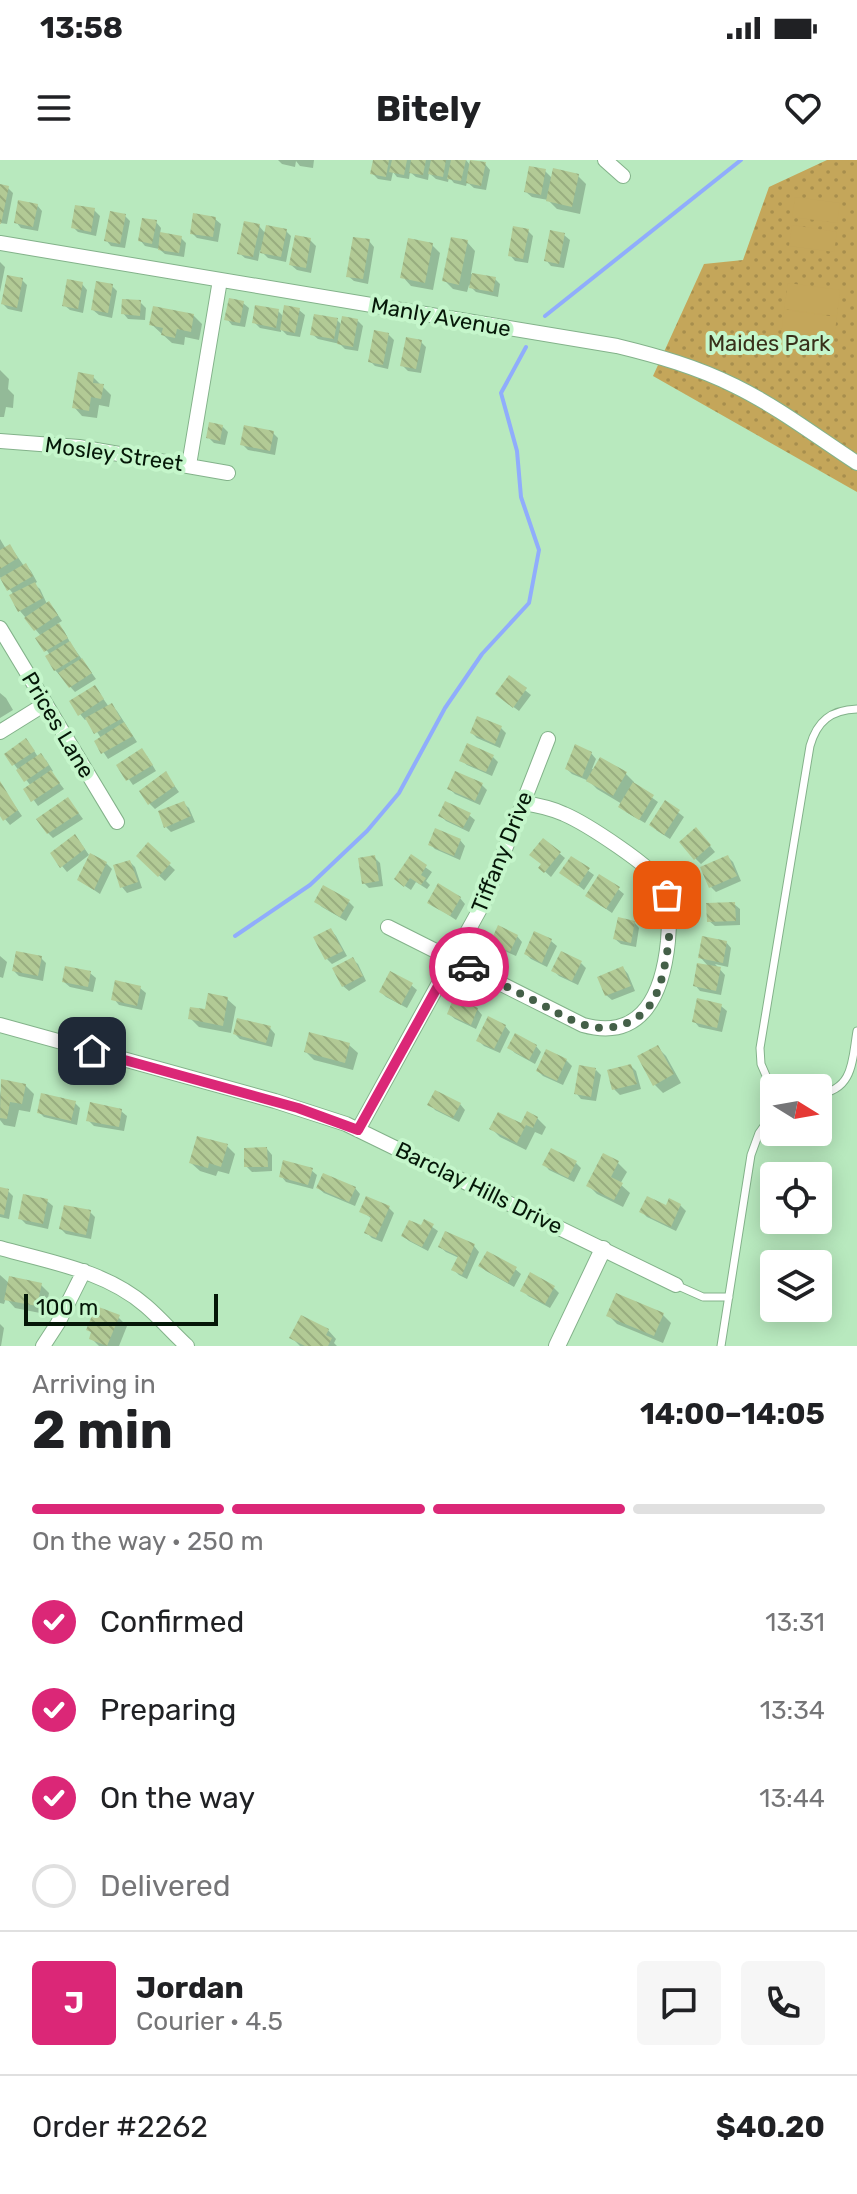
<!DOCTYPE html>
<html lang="en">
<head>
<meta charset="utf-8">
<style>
	body { margin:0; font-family:Rubik,sans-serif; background:#f6f6f6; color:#202124; height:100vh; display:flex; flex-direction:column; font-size:30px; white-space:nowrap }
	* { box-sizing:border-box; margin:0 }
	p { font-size:26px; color:#757577 }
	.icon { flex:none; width:44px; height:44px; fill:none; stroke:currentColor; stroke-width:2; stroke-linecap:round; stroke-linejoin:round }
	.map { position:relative; height:1186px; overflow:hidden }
	.details { display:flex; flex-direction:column; background:#fff; flex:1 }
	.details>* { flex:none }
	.needle { width:52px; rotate:101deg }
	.controls { position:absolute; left:760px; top:914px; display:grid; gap:16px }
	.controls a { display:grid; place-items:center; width:72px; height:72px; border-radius:8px; background:#fff; box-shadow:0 4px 20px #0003; font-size:40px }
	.scale { position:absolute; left:24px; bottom:20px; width:194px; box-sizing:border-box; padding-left:8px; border:4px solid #051708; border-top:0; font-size:22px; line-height:28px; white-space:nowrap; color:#051708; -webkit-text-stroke:6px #c5f6cb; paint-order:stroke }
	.pin { position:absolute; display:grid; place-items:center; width:68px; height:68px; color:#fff; margin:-34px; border-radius:16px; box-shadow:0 4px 12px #0006 }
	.courier { position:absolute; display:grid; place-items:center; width:80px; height:80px; margin:-40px; border:6px solid #db2777; border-radius:50%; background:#fff; color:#222; box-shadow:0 2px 10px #0007 }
	.summary em { font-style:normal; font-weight:700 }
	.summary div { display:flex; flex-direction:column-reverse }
	.summary { display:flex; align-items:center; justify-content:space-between; height:136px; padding:0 32px }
	h1 { font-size:52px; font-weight:700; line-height:60px }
	.bar { display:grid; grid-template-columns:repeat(4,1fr); gap:12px 8px; align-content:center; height:96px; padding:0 32px }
	.bar i { height:10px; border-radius:6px; background:#e0e0e0 }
	.bar .current { background:#db2777 }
	.bar p { grid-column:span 4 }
	.line { display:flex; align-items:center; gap:20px; padding:0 32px; border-top:2px solid #e0e0e0 }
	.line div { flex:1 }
	.round { display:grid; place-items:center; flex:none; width:84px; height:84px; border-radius:8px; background:#f6f6f6 }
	ol { padding:0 32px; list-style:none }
	li { display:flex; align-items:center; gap:24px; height:88px }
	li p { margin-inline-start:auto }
	li .icon { padding:8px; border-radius:50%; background:#db2777; color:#fff; stroke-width:4 }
	li:last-child { color:#757577 }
	li i { width:44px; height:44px; border:4px solid #e0e0e0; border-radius:50% }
	.status { display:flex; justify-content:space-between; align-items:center; height:56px; padding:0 40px; background:#fff; direction:ltr }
	.status svg { height:22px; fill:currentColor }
	header { display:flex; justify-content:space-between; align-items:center; height:104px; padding:0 32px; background:#fff; font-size:36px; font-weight:700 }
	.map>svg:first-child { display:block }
	.park { fill:url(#park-dots) }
	.garden { fill:#c4a65a }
	.shadow { fill:#0003 }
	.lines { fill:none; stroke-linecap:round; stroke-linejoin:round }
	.stream { stroke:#90adfc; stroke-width:4 }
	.building { fill:url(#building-back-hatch) }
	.service-casing { stroke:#83b28a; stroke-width:9 }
	.minor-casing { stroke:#83b28a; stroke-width:16 }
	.tertiary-casing { stroke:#83b28a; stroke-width:18 }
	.service { stroke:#fff; stroke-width:7 }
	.minor { stroke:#fff; stroke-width:14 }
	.tertiary { stroke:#fff; stroke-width:16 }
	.done { stroke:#446048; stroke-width:8; stroke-dasharray:0 14.4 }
	.route { stroke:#db2777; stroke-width:10 }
	.labels { text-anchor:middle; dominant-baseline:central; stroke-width:8; stroke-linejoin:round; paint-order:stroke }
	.street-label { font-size:22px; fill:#051708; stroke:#c5f6cb }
	.park-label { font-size:22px; fill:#39301b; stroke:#c5f6cb }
</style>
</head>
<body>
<div class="status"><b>13:58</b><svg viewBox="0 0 49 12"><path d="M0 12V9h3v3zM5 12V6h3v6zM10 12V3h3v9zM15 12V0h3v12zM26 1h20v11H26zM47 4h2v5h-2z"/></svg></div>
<header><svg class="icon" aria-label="menu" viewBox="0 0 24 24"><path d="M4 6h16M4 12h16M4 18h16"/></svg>Bitely<svg class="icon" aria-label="heart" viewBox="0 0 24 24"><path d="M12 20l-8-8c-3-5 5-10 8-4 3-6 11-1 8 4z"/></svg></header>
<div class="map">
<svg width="857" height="1186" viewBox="0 0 857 1186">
	<defs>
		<pattern id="park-dots" width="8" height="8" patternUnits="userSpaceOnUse" patternTransform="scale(2)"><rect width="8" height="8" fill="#c4a65a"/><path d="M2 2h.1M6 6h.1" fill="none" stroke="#a78e4d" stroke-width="1.8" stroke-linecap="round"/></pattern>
		<pattern id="building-back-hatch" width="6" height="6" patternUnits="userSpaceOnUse" patternTransform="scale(2)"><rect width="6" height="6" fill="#b2ca95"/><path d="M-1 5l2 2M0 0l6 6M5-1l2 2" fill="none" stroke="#98ad7f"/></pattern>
	</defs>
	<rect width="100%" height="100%" fill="#b8e9be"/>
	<path class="park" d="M827 0H857V332L653 216 704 104 743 100 769 27Z"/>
	<path class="garden" d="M795 37 840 43 837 63 792 57Z
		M792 65 837 72 834 92 789 86Z
		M788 123 840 130 837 156 784 149Z
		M784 150 837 157 833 183 781 176Z"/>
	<path class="shadow" d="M278 0H314L313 8 300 6 296 1 295 7 282 4Z
		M375 0H466L471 6 485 4 490 10 486 30 474 28 467 22 466 26 454 23 449 17 448 22 436 19 429 13 428 20 416 17 410 12 409 19 397 17 393 12 391 21 378 19 372 13Z
		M545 11 553 19 578 16 586 24 580 54 557 49 548 40 532 37 526 32Z
		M0 26 8 28 13 33 7 64 0 63Z
		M37 45 42 51 38 71 21 68 16 62Z
		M94 50 100 56 96 76 78 72 73 67Z
		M125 56 130 61 125 88 111 86 106 80Z
		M215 59 221 64 218 82 197 78 192 73Z
		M156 62 161 68 160 74 181 78 186 83 184 97 165 94 159 89 145 86 140 80Z
		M259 66 266 74 286 71 291 76 286 102 268 98 260 90 258 101 245 98 239 93Z
		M528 71 533 76 528 103 515 101 510 95Z
		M564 75 570 80 564 108 551 106 546 100Z
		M310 80 316 86 311 113 297 110 291 105Z
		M369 81 374 87 368 124 354 121 348 116Z
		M467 82 475 91 471 114 495 119 500 124 498 137 476 132 469 125 467 132 453 129 445 121Z
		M432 85 440 93 433 130 411 126 403 117Z
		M0 102 5 107 0 132Z
		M22 120 27 125 22 152 8 149 3 144Z
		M82 124 87 130 83 153 70 150 64 145Z
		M112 126 117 131 112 158 99 155 93 150Z
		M140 142 146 148 145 160 128 159 123 153Z
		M243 143 249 148 245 167 232 165 227 159Z
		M299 150 305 155 300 177 287 175 281 169V172L260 168 254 162 278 151 284 157Z
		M193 155 202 164 199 180 185 177 184 185 172 183 151 164Z
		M337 160 343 166 357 160 363 166 358 191 345 189 340 184 318 179 312 174Z
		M388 174 394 180 388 209 375 206 370 201Z
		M421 182 426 187 421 213 408 211 402 205Z
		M0 210 9 219 8 229 14 235 13 248 6 247 4 257H0Z
		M93 217 111 235 109 247 99 245 97 258 82 256 74 247Z
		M222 266 228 272 225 285 214 283 208 277Z
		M273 273 278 278 275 295 248 290 243 285Z
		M0 379 6 389 10 386 24 406 26 405 31 411 37 422 34 424 40 429 47 444 54 449 62 461 57 464 64 471 71 484 96 519 75 532 55 510 50 495 38 478 41 476 20 451 14 435 0 417Z
		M510 518 531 535 519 551 503 539Z
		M95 527 109 547 112 546 117 551 137 582 108 599 96 581 101 578 88 558 85 560 80 554Z
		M0 533 6 538 13 550 0 558Z
		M501 568 506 573 500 588 477 578 472 573Z
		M31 586 38 597 46 600 53 611 51 612 64 629 38 646 26 629 31 626 6 594Z
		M591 593 596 599 592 609 625 613 634 622 633 624 658 642 645 663 626 652 622 644 597 629 589 621 572 614 567 609Z
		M147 596 156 611 133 625 119 605Z
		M493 597 498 602 492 616 467 605 461 600Z
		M166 614 179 632 155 649 149 643Z
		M482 625 487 630 480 645 455 634 450 629Z
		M1 626 22 656 10 665 0 653Z
		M68 639 83 659 53 678 48 673Z
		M183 643 189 648 195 662 171 672 166 667Z
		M666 643 684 657 670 679 656 670Z
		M440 655H469L475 660 469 672 446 661Z
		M701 675 715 692 701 704 695 698Z
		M460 680 465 686 460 700 435 689 430 684Z
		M80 682 89 695 67 712 62 706Z
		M148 685 175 710 165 721 138 696Z
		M559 693 565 698 551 717 540 707Z
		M374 697 380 703 383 726 369 728 364 723Z
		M411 697 432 712 426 721 430 725 427 729 416 722 411 730 402 724Z
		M728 697 733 702 741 721 716 732 711 727Z
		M571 698 594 715 584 730 562 713Z
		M130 702 135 707 142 728 127 733 122 727 115 707Z
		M106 703 112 709 100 734 79 720Z
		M618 729 624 734 612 753 587 736Z
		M460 738 465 744 456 760 429 742Z
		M316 741 349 742 354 747 346 761 322 747Z
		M734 744 740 749V765L715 766 709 761Z
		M634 762 639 768 636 787 621 784 615 779Z
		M331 770 336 776 347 796 332 804 327 799Z
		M517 776 522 782 516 796 498 788 493 782Z
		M551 781 557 786 547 807 531 799 526 794Z
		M726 782 731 788 728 807 715 804 725 815 721 835 700 831 695 825 710 808 700 797Z
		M0 796 7 802 3 818 0 817Z
		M41 798 46 803 43 821 19 816 14 811Z
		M352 799 358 804 366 821 349 831 343 826Z
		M580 802 586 808 578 825 559 816 554 811Z
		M623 808 628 814 635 831 612 840 606 835Z
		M90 813 96 818 93 832 70 827 64 822Z
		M411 825 417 830 407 848 386 837 381 832Z
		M140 828 146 833 142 850 119 845 114 839Z
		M227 839 236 847 231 873 199 867 190 858 206 852Z
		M721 846 727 851 722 872 699 867 694 861Z
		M477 849 482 855 476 869 455 859 449 854Z
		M505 866 510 872 500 893 484 886 478 880Z
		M270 868 275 874 272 887 240 879 235 874Z
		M349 885 358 893 353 910 314 900 306 892Z
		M536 886 541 892 535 904 515 893 510 888Z
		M658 888 666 896 681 923 663 933 655 925Z
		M566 900 572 906 563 925 543 916 538 911Z
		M631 906 636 911 641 929 620 935 614 929Z
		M596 910 601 915 596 941 581 939 576 933Z
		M3 921 25 925 34 934 30 952 19 950 15 967 4 965 0 960V935Z
		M75 943 80 948 77 965 44 957 39 952Z
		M430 944H460L465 950 459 962 435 950Z
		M121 951 127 956 124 971 94 966 88 960Z
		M537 958 546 967 542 975 535 972 526 990 500 977 492 969 522 966Z
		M227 986 235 994 229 1014 218 1011 216 1016 200 1011 191 1003Z
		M267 989 272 995V1011L252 1012 246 1006Z
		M604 996 618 1003 627 1012 620 1024 630 1033 623 1047 597 1034 588 1025Z
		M576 1003 581 1008 574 1022 549 1010 544 1004Z
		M311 1010 317 1015 313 1029 286 1022 281 1016Z
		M318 1028H355L360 1034 355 1046 324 1033Z
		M0 1029 8 1031 13 1036 9 1059 0 1057Z
		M47 1041 53 1046 48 1069 26 1064 21 1059Z
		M680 1045 686 1051 676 1071 647 1057 642 1052Z
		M389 1048 394 1053 382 1082 372 1078 366 1072 372 1059 362 1051Z
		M90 1052 95 1057 91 1079 66 1074 61 1069Z
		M425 1062 438 1071 428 1091 409 1081 403 1076 421 1068Z
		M474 1086 479 1092 467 1119 459 1115 454 1110 459 1098 446 1092 440 1087Z
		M481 1106 515 1109 521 1114 514 1127 486 1111Z
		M0 1115 10 1124 41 1125 49 1133 45 1154 15 1148 6 1138 4 1144 0 1143Z
		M553 1127 559 1133 550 1148 528 1136 523 1130Z
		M663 1155 671 1163 663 1183 617 1164 609 1156Z
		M118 1157 127 1166 119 1186H99L91 1178 93 1174 88 1169Z
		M0 1164 4 1168 1 1186H0Z
		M328 1170 336 1179 334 1183 337 1186H300L292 1178Z"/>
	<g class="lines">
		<path class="stream" d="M545 156 741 0
			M235 776 310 725 367 671 399 633 445 548 482 494 529 443 539 390 521 337 517 291 501 233 526 187"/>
	</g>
	<path class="building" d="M373 0H389L386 17 370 14Z
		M392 0H407L404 15 389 12Z
		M411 0H426L423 15 409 13Z
		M431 0H446L443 17 428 14Z
		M451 0H466L461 21 447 19Z
		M470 0 486 2 481 26 466 23Z
		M529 6 546 9 541 35 524 32Z
		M553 8 579 14 572 47 546 41Z
		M0 24 9 26 1 64H0Z
		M18 40 38 44 33 67 14 63Z
		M75 45 95 48 91 72 71 68Z
		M110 51 126 54 120 84 104 81Z
		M193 53 216 57 213 77 190 74Z
		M142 58 157 60 152 84 138 81Z
		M244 61 260 64 253 97 237 94Z
		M266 65 287 69 281 97 260 93Z
		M513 66 529 69 523 99 508 96Z
		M550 70 565 73 559 104 544 101Z
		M160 72 182 76 179 93 158 90Z
		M295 75 311 78 306 108 289 105Z
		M353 77 370 79 363 119 346 117Z
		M451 77 468 80 459 125 442 121Z
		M408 78 433 83 425 123 400 118Z
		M472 113 496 117 493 132 469 128Z
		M7 115 23 118 17 148 1 144Z
		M67 119 83 122 78 149 62 146Z
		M96 121 113 124 108 153 91 150Z
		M229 138 244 141 240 163 224 160Z
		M122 139 141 140 140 156 121 154Z
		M255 145 279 149 276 168 252 163Z
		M284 145 300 148 295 173 280 170Z
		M153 146 194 154 191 172 177 169 175 178 161 175 163 168 149 165Z
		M314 154 338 158 334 179 310 175Z
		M342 156 358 159 353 187 337 184Z
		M374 170 389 173 383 205 368 202Z
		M406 177 422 180 416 209 400 206Z
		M78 212 94 215 93 223 104 224 101 239 91 237 89 251 72 248Z
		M209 262 223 265 220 281 206 278Z
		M244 265 274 271 270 291 240 285Z
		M10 384 18 398 0 409V390Z
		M26 403 33 416 7 431 0 418Z
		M35 422 43 438 18 452 9 435Z
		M49 441 58 455 34 471 24 458Z
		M59 463 68 478 44 492 35 478Z
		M70 481 79 496 54 511 45 496Z
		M82 498 92 513 69 528 58 513Z
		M509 515 527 528 513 548 495 534Z
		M95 525 104 539 78 556 69 541Z
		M112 543 121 559 94 574 85 558Z
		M477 556 502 566 495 584 470 573Z
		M124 562 133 576 101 594 94 581Z
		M26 578 35 591 12 606 4 594Z
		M467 583 494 595 486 612 459 601Z
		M575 584 592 592 582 617 565 609Z
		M142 588 153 605 126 621 116 605Z
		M41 593 49 605 24 622 16 610Z
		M600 597 627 612 613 636 586 621Z
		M51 610 60 623 31 642 23 629Z
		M166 611 175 626 148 645 139 631Z
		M455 611 483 623 475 641 447 629Z
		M0 621 18 650 3 661 0 656Z
		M633 622 654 635 639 660 618 647Z
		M68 637 79 653 47 674 36 659Z
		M665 640 680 650 664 675 649 665Z
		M184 641 191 656 164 668 158 651Z
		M445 641 471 653 463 668 438 656Z
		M696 667 711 685 694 700 679 682Z
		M435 668 461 679 454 696 428 685Z
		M75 674 85 689 60 708 50 693Z
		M543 678 561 692 544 713 538 708 541 704 529 695Z
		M148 682 171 703 158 717 136 696Z
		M90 693 107 702 94 730 77 720Z
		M411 694 427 705 421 715 426 718 421 725 410 718 404 727 394 719Z
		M375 695 379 721 362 724 358 698Z
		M728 695 737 716 709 728 700 707Z
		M571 696 590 708 578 726 559 713Z
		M130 700 138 722 120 728 113 705Z
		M599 714 620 727 606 749 585 736Z
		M438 723 461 737 450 756 427 743Z
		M323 725 350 740 340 757 314 742Z
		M735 742 736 761 707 762 706 743Z
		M618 757 635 761 631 783 613 779Z
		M498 765 518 775 510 792 490 783Z
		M331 768 343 791 325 800 313 777Z
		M534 771 552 779 542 803 524 794Z
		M702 776 727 781 723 803 698 798Z
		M16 791 42 796 38 816 12 811Z
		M561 791 582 801 572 821 551 811Z
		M353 797 363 816 342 827 332 808Z
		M697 803 721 807 716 831 693 826Z
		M65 806 91 811 88 827 62 822Z
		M623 806 631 826 605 836 597 817Z
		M390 811 413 823 401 845 379 832Z
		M115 820 141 826 137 846 111 840Z
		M208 833 228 837 223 866 188 859 190 847 205 849Z
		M454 837 478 848 471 865 447 854Z
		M697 838 722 844 717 868 692 862Z
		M488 856 506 865 494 889 476 881Z
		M237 858 271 866 266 883 233 874Z
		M309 872 350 883 345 903 304 892Z
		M515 873 537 885 529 900 507 888Z
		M658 885 674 914 653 926 637 896Z
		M546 889 567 899 557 921 536 911Z
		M631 904 637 924 612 930 607 910Z
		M579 905 596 908 591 937 574 934Z
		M1 919 26 924 22 944 10 942 7 959 0 958Z
		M435 930 461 943 453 958 427 945Z
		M41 933 76 941 71 961 37 953Z
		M90 942 122 949 119 967 86 961Z
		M527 951 538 957 533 968 526 965 517 983 489 969 498 952 521 963Z
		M197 976 228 984 221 1007 209 1003 208 1008 189 1003Z
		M267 987 268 1007H244V988Z
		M551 988 577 1001 568 1018 542 1005Z
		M603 993 619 1001 611 1017 623 1023 614 1040 586 1026Z
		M283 1000 313 1008 308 1025 279 1017Z
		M323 1013 356 1027 349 1042 316 1028Z
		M0 1027 9 1029 4 1055 0 1054Z
		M23 1034 48 1039 43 1064 18 1059Z
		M366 1036 390 1046 376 1078 364 1073 371 1057 359 1052Z
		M647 1036 666 1045 669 1038 681 1044 671 1067 639 1052Z
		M64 1045 91 1050 86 1075 59 1069Z
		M424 1059 434 1064 422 1087 401 1076 409 1060 421 1065Z
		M445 1071 475 1084 462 1115 451 1110 458 1096 438 1087Z
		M487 1091 517 1107 508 1123 478 1106Z
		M530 1112 555 1126 545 1144 520 1131Z
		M9 1116 42 1123 37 1146 4 1140Z
		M616 1133 664 1153 654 1176 606 1156Z
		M96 1146 120 1155 107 1186 89 1179 91 1172 86 1170Z
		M301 1155 329 1169 326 1175 332 1178 328 1186H305L289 1178Z"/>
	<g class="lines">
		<g class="service-casing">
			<path id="service" d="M774 934 761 904 760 888 810 586C817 561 831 550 857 549
				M818 934C854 930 852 900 857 871
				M676 1125 703 1137H729
				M721 1186 751 995 759 973 774 952"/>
		</g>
		<g class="minor-casing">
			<path id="minor" d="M605 0 623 16
				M0 83 617 186C658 196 697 207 735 226 778 247 817 277 857 303
				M0 281 79 287 228 313
				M189 305 220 120
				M0 468 117 662
				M0 572 45 544
				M388 767 583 865C644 882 663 831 668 781 669 762 672 744 663 726 654 707 585 663 564 654 551 648 537 645 523 643
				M0 865 275 941 346 964 676 1125
				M358 970 486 738 548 579
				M0 1088C50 1102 106 1111 146 1146 160 1158 173 1173 187 1186
				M43 1186 58 1163 84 1111"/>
		</g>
		<g class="tertiary-casing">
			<path id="tertiary" d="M557 1186 603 1089"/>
		</g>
		<use href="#service" class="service"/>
		<use href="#minor" class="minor"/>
		<use href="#tertiary" class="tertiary"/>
	</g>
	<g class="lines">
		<path class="done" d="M469 807C491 819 513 830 535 841 569 858 596 880 633 860 649 851 656 838 661 821 668 795 673 762 667 735"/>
		<path class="route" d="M92 891 298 948 358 970 453 799 469 807"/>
	</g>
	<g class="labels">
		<g class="street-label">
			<text transform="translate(441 157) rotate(10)">Manly Avenue</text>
			<text transform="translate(114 294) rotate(8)">Mosley Street</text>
			<text transform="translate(58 565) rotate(59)">Prices Lane</text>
			<text transform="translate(502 692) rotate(-68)">Tiffany Drive</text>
			<text transform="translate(479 1028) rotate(26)">Barclay Hills Drive</text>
		</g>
		<g class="park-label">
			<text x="769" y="183">Maides Park</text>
		</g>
	</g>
</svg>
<div class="controls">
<a><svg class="needle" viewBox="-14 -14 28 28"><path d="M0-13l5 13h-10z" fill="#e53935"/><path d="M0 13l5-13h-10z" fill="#757577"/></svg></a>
<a><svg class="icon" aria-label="locate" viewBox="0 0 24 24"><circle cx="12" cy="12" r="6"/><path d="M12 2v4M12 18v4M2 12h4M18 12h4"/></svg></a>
<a><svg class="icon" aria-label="layers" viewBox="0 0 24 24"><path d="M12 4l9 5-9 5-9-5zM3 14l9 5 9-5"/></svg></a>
</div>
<div class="scale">100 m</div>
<div class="pin" style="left:667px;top:735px;background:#ea580c"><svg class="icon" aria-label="bag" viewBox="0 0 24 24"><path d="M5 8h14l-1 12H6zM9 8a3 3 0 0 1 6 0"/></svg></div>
<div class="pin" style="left:92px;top:891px;background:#1f2937"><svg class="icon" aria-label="home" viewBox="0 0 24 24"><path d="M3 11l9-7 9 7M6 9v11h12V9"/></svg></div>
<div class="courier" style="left:469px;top:807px"><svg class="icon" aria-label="car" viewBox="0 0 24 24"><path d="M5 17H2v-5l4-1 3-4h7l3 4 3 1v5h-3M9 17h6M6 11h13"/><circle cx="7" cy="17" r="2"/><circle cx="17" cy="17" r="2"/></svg></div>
</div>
<section class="details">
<div class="summary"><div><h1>2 min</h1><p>Arriving in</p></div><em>14:00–14:05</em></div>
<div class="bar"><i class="current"></i><i class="current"></i><i class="current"></i><i></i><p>On the way · 250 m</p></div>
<ol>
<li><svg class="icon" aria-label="check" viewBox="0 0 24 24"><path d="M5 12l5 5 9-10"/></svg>Confirmed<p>13:31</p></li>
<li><svg class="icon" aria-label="check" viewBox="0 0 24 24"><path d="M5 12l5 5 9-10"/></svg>Preparing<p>13:34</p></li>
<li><svg class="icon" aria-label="check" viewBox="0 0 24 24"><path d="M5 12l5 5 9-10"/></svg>On the way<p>13:44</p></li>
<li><i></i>Delivered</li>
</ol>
<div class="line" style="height:144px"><b class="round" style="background:#db2777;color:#fff">J</b><div><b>Jordan</b><p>Courier · 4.5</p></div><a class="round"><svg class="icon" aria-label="chat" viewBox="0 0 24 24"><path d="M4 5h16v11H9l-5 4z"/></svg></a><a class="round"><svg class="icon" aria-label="phone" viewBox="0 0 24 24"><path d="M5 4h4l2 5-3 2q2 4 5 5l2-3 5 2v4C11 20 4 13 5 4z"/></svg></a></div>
<div class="line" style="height:104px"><div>Order #2262</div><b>$40.20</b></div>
</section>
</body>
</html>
